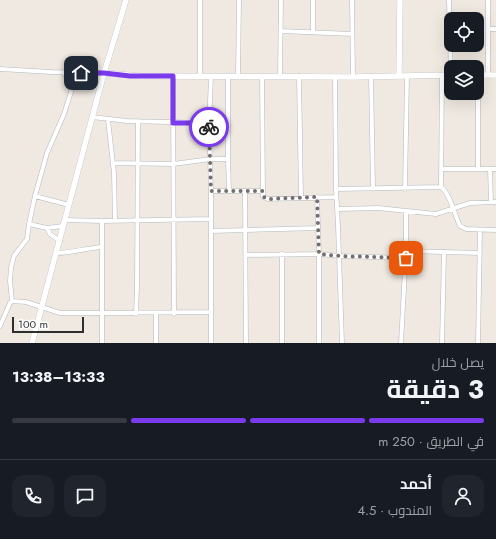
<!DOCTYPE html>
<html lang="ar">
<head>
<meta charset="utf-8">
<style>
	body { margin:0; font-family:Jost,Cairo,sans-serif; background:#20242c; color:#f1f3f6; direction:rtl; height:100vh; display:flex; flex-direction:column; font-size:15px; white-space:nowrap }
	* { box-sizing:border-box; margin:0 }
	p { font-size:13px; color:#9ea1a6 }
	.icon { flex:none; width:22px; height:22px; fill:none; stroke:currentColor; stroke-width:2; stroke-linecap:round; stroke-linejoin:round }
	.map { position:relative; height:343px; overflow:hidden; direction:ltr }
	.sheet { display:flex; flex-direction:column; background:#171b24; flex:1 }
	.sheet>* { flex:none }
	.buttons { position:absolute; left:444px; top:12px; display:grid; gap:8px }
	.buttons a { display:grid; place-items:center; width:40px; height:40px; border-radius:8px; background:#171b24; box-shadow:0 4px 16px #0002; font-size:20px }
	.scale { position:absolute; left:12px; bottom:10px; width:72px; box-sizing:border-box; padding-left:4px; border:2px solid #2e2e2e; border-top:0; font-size:11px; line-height:14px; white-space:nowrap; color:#2e2e2e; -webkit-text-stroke:3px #fff; paint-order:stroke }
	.pin { position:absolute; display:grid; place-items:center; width:34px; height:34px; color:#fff; margin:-17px; border-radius:8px; box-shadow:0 2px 6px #0006 }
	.courier { position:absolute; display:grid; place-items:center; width:40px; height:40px; margin:-20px; border:3px solid #7c3aed; border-radius:50%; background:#fff; color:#222; box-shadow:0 1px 5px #0007 }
	.summary em { font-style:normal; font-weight:700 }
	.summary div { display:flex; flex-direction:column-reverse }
	.summary { display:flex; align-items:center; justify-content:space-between; height:68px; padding:0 12px }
	h1 { font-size:26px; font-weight:700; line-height:30px }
	.bar { display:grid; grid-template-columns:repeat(4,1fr); gap:6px 4px; align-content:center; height:48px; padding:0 12px }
	.bar i { height:5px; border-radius:3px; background:#363941 }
	.bar .selected { background:#7c3aed }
	.bar p { grid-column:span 4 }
	.line { display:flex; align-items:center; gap:10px; padding:0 12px; border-top:1px solid #363941 }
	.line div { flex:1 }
	.round { display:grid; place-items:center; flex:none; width:42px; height:42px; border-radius:12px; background:#20242c }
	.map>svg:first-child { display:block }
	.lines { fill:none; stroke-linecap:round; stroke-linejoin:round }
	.street-casing { stroke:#b4b7c1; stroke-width:5 }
	.secondary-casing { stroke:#b4b7c1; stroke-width:6 }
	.street { stroke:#fff; stroke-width:4 }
	.secondary { stroke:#fff; stroke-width:5.5 }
	.done { stroke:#726f6d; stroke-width:4; stroke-dasharray:0 7.2 }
	.route { stroke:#7c3aed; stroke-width:5 }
</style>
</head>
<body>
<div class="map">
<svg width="496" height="343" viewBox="0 0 496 343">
	<rect width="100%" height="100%" fill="#efe9e1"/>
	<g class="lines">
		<g class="street-casing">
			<path id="street" d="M200 0V76
				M352 0 353 77
				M449 0 451 75
				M488 0V75
				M488 29H496
				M281 31 352 34
				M313 32V0
				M0 69 51 72 104 73
				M478 75V169
				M173 76 174 314
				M211 76 209 127 211 191V343
				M228 76V159L229 191
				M238 76 239 0
				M262 76 263 197 268 199 336 197
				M280 76 281 0
				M299 76 301 198
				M371 76 373 189
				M335 77 336 189 338 226 342 343
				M92 117 127 121 209 123
				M108 120 114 173 115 220
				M114 163 173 164 211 159H228
				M442 169H496
				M490 169 491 202
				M441 187 442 75
				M336 189 441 187C450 193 455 216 460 226L466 229 496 230
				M405 189 407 76
				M211 191H263
				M245 191 246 343
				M35 196 69 205
				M317 197 319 254V343
				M337 209 378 208 436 214 470 203 496 202
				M65 220 102 221 211 219
				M102 221V343
				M29 224 47 228 63 226
				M47 228 50 234 60 241
				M211 231 318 228
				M406 251 480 253
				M56 253C72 253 87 248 102 247
				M282 254V343
				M246 255 319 254 340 256 406 258
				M12 301 10 281 11 268 14 256 27 239 29 224 35 196 47 153 64 114 71 92 72 85 64 73
				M136 314 137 286 138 121
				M156 314V343
				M0 326 10 303 12 301 26 302 60 313 211 312
				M401 343 406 251V211
				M442 343 444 252
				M478 343 480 230"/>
		</g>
		<g class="secondary-casing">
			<path id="secondary" d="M104 73 140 76 353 77 451 75
				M477 75H496
				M399 76 400 0
				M32 343 104 73 126 0"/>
		</g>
		<use href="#street" class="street"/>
		<use href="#secondary" class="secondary"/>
	</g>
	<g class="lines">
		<path class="done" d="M209 127 211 191H263L264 197 268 199 317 197 319 254 340 256 406 258"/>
		<path class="route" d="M81 73H104L130 76H173V123H209V127"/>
	</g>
</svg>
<div class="buttons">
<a><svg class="icon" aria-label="locate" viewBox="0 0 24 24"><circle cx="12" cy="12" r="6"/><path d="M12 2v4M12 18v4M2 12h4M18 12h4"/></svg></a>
<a><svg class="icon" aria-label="layers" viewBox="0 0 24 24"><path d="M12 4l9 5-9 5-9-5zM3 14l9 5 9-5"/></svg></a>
</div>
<div class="scale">100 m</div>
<div class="pin" style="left:406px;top:258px;background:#ea580c"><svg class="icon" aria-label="bag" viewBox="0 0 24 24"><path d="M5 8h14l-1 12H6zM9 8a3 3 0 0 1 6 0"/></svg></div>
<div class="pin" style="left:81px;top:73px;background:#1f2937"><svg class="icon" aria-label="home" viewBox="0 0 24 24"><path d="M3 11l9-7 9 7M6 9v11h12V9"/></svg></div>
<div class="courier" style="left:209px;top:127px"><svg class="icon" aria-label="bike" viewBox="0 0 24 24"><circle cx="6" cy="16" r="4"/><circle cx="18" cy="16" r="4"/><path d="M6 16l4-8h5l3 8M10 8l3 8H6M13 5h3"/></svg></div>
</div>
<section class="sheet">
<div class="summary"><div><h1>3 دقيقة</h1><p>يصل خلال</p></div><em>13:33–13:38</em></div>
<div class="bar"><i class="selected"></i><i class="selected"></i><i class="selected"></i><i></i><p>في الطريق · 250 m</p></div>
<div class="line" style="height:72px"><a class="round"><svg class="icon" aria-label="person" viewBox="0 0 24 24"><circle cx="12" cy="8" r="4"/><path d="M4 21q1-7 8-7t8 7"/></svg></a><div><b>أحمد</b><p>المندوب · 4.5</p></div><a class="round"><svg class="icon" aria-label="chat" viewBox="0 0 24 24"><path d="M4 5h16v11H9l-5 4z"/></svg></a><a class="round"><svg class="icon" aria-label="phone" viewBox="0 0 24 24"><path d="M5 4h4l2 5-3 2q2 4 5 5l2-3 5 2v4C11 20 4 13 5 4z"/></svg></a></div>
</section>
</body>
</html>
